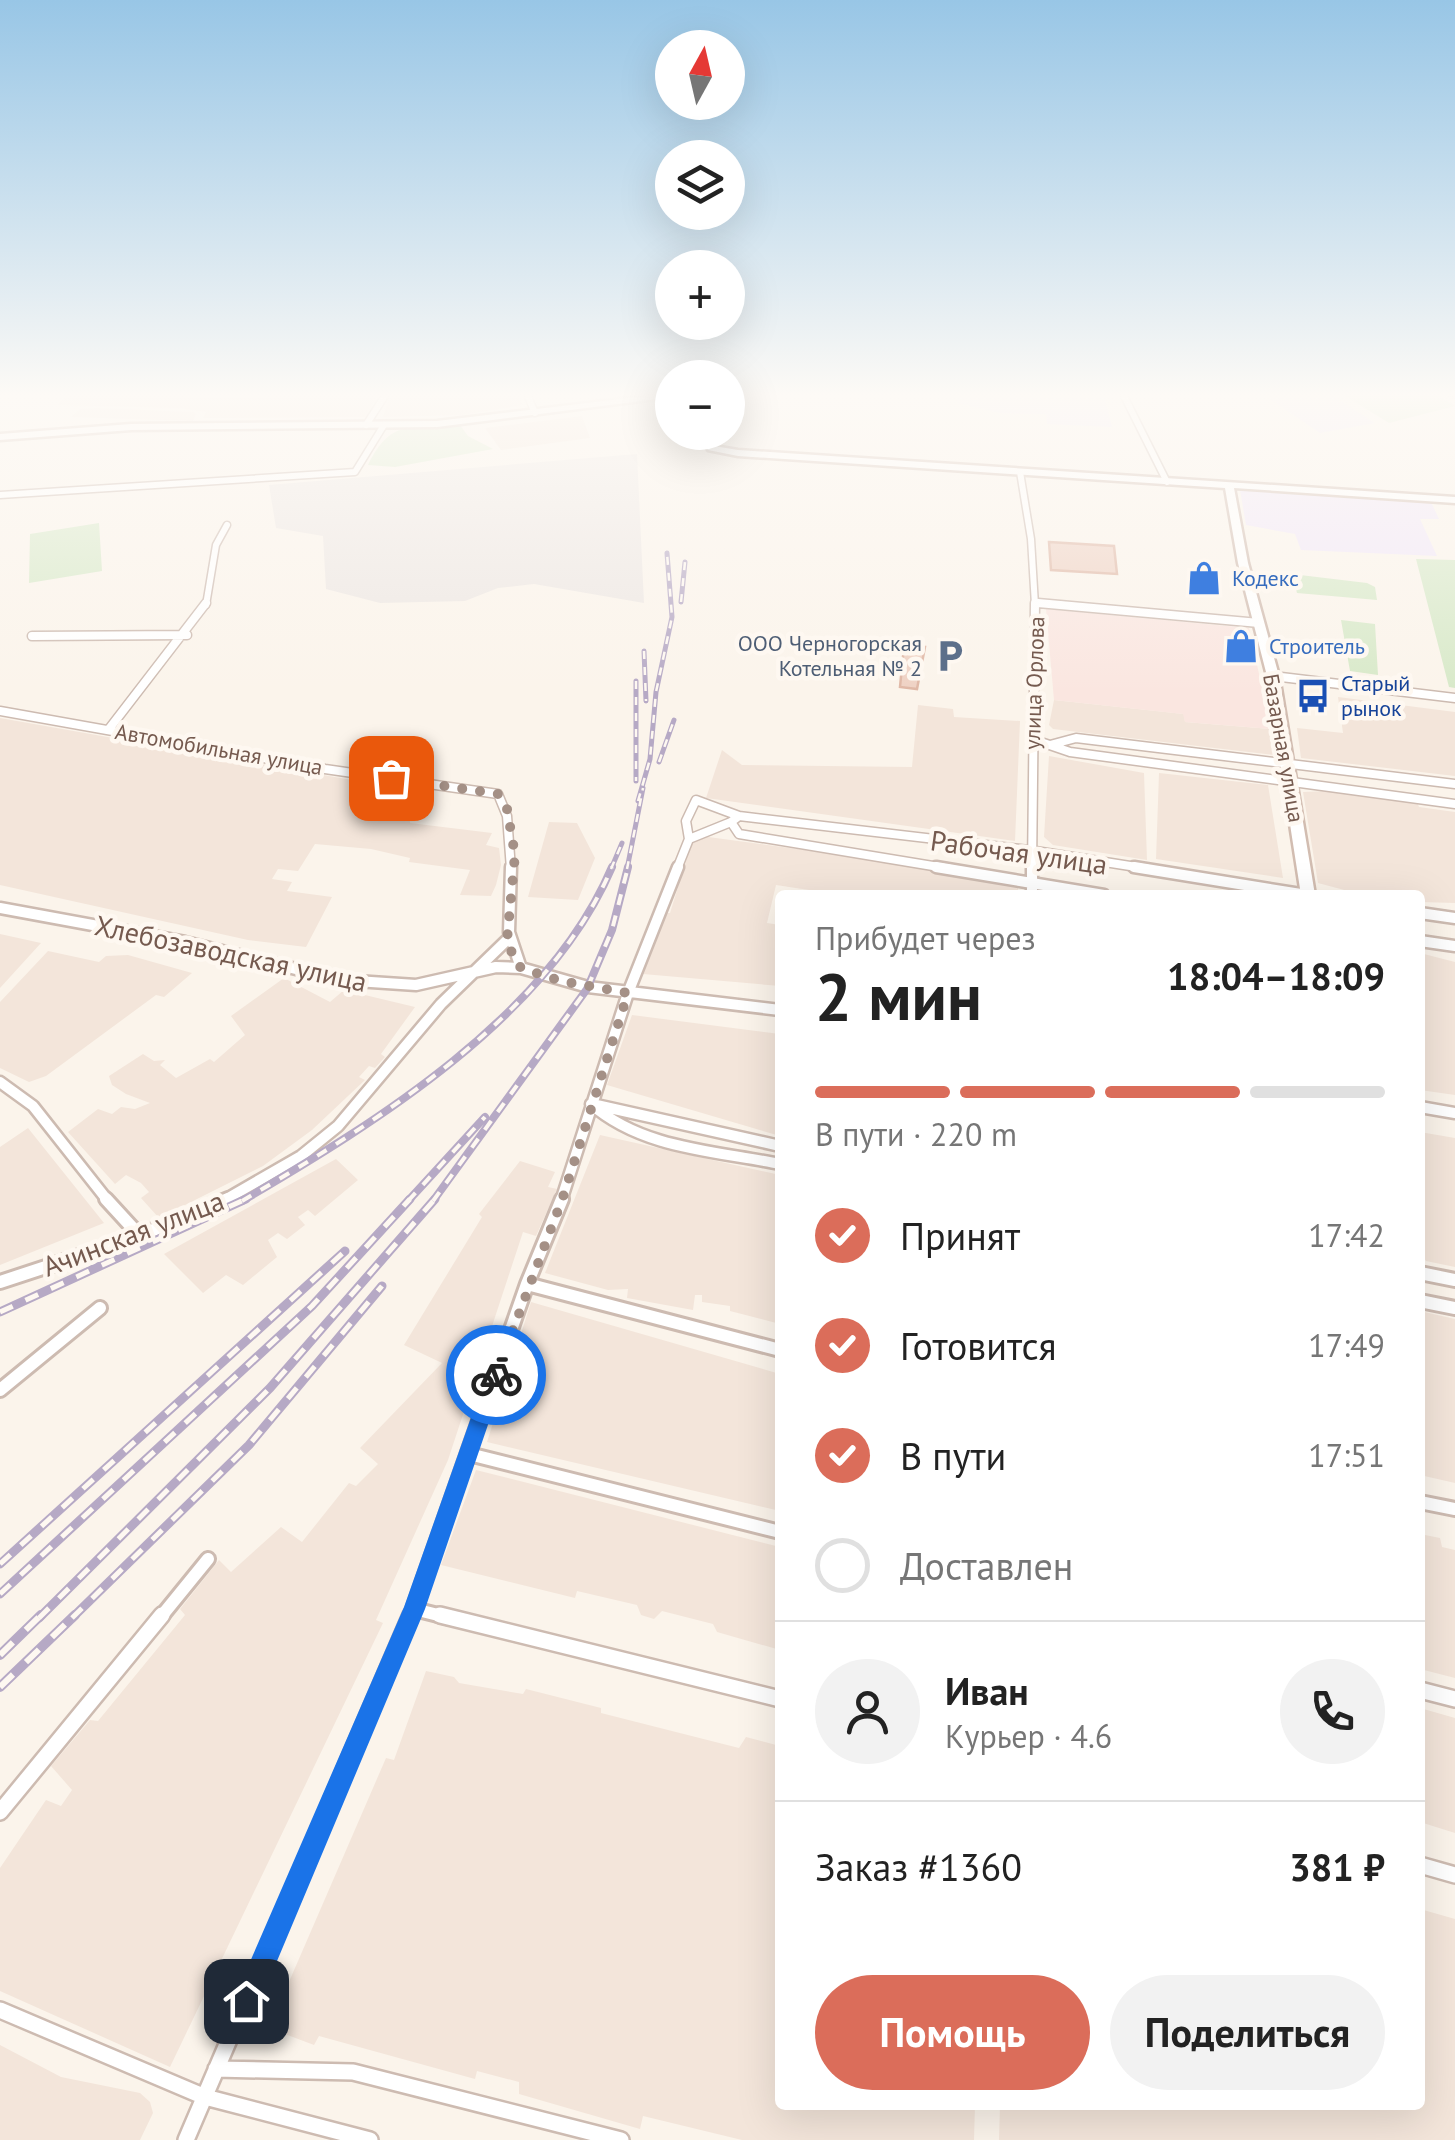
<!DOCTYPE html>
<html lang="ru">
<head>
<meta charset="utf-8">
<style>
	body { margin:0; font-family:"PT Sans",sans-serif; background:#f2f2f2; color:#222; height:100vh; display:flex; flex-direction:column; font-size:38px; white-space:nowrap }
	* { box-sizing:border-box; margin:0 }
	p { font-size:32px; color:#767676 }
	.icon { flex:none; width:55px; height:55px; fill:none; stroke:currentColor; stroke-width:2; stroke-linecap:round; stroke-linejoin:round }
	.map { position:relative; flex:1; overflow:hidden }
	.details { position:absolute; left:775px; top:890px; width:650px; height:1220px; display:flex; flex-direction:column; background:#fff; border-radius:10px; box-shadow:0 10px 40px #0002 }
	.details>* { flex:none }
	.needle { width:65px; rotate:8deg }
	.tools { position:absolute; left:655px; top:30px; display:grid; gap:20px }
	.tools a { display:grid; place-items:center; width:90px; height:90px; border-radius:50%; background:#fff; box-shadow:0 10px 40px #0002; font-size:50px }
	.pin { position:absolute; display:grid; place-items:center; width:85px; height:85px; color:#fff; margin:-42px; border-radius:20px; box-shadow:0 5px 15px #0006 }
	.courier { position:absolute; display:grid; place-items:center; width:100px; height:100px; margin:-50px; border:8px solid #1a73e8; border-radius:50%; background:#fff; color:#222; box-shadow:0 2px 12px #0007 }
	.headline em { font-style:normal; font-weight:700 }
	.headline div { display:flex; flex-direction:column-reverse }
	.headline { display:flex; align-items:center; justify-content:space-between; height:170px; padding:0 40px }
	h1 { font-size:65px; font-weight:700; line-height:75px }
	.bar { display:grid; grid-template-columns:repeat(4,1fr); gap:15px 10px; align-content:center; height:120px; padding:0 40px }
	.bar i { height:12px; border-radius:8px; background:#e0e0e0 }
	.bar .active { background:#db6d5a }
	.bar p { grid-column:span 4 }
	.line { display:flex; align-items:center; gap:25px; padding:0 40px; border-top:2px solid #e0e0e0 }
	.line div { flex:1 }
	.round { display:grid; place-items:center; flex:none; width:105px; height:105px; border-radius:52px; background:#f2f2f2 }
	ol { padding:0 40px; list-style:none }
	li { display:flex; align-items:center; gap:30px; height:110px }
	li p { margin-inline-start:auto }
	li .icon { padding:10px; border-radius:50%; background:#db6d5a; color:#fff; stroke-width:4 }
	li:last-child { color:#767676 }
	li i { width:55px; height:55px; border:5px solid #e0e0e0; border-radius:50% }
	.cta { display:flex; gap:20px; margin-top:auto; padding:20px 40px }
	.cta a { flex:1; height:115px; border-radius:60px; background:#db6d5a; color:#fff; font-size:40px; font-weight:700; line-height:115px; text-align:center }
	.cta a+a { background:#f2f2f2; color:#222 }
	.map>svg:first-child { display:block }
	.residential { fill:#f3e5da }
	.commercial { fill:#fae6e0 }
	.industrial { fill:#ede7e3 }
	.education { fill:#f1e7f8 }
	.green { fill:#d8e9c9 }
	.building { fill:#efd2c4; stroke:#e0b8a6; stroke-width:2.5 }
	.lines { fill:none; stroke-linecap:round; stroke-linejoin:round }
	.street-far4-casing { stroke:#cdbbb1; stroke-width:9 }
	.street-far3-casing { stroke:#cdbbb1; stroke-width:11 }
	.street-far2-casing { stroke:#cdbbb1; stroke-width:15 }
	.street-far1-casing { stroke:#cdbbb1; stroke-width:18 }
	.street-casing { stroke:#cdbbb1; stroke-width:20 }
	.secondary-casing { stroke:#d2bdb1; stroke-width:5 }
	.primary-casing { stroke:#d8d1ce; stroke-width:5 }
	.street-far4 { stroke:#fff; stroke-width:6 }
	.street-far3 { stroke:#fff; stroke-width:8 }
	.street-far2 { stroke:#fff; stroke-width:10 }
	.street-far1 { stroke:#fff; stroke-width:12 }
	.street { stroke:#fff; stroke-width:15 }
	.secondary { fill:#fff; fill-rule:evenodd }
	.primary { fill:#f4d3a9; fill-rule:evenodd }
	.rail-far3-casing { stroke:#b6a9c5; stroke-width:5 }
	.rail-far2-casing { stroke:#b6a9c5; stroke-width:8 }
	.rail-far1-casing { stroke:#b6a9c5; stroke-width:9 }
	.rail-casing { stroke:#b6a9c5; stroke-width:10 }
	.rail-far3 { stroke:#fef8f1; stroke-width:2.5; stroke-dasharray:8; stroke-linecap:butt }
	.rail-far2 { stroke:#fef8f1; stroke-width:4; stroke-dasharray:11; stroke-linecap:butt }
	.rail-far1 { stroke:#fef8f1; stroke-width:5; stroke-dasharray:14; stroke-linecap:butt }
	.rail { stroke:#fef8f1; stroke-width:6; stroke-dasharray:18; stroke-linecap:butt }
	.route { fill:#1a73e8 }
	.done { stroke:#a49086; stroke-width:10; stroke-dasharray:0 18 }
	.labels { text-anchor:middle; dominant-baseline:central; stroke-width:9; stroke-linejoin:round; paint-order:stroke }
	.far-shop-label { font-size:22px; fill:#366cbe; stroke:#fef8f1; text-anchor:start }
	.far-service-label { font-size:22px; fill:#4e5e75; stroke:#fef8f1; text-anchor:end }
	.far-street-label { font-size:22px; fill:#755a4f; stroke:#fef8f1 }
	.far-transit-label { font-size:22px; fill:#164399; stroke:#fef8f1; text-anchor:start }
	.street-label { font-size:28px; fill:#755a4f; stroke:#fef8f1 }
</style>
</head>
<body>
<div class="map">
<svg width="1455" height="2140" viewBox="0 0 1455 2140">
	<rect width="100%" height="100%" fill="#fbf4eb"/>
	<path class="residential" d="M69 394 227 397 377 394 367 417 203 418 206 412 179 408 57 405Z
		M390 394H518L523 405 462 415 383 417Z
		M96 408 193 412 196 414 193 421 71 417 80 409Z
		M582 416 590 438 501 450 485 428Z
		M1338 697 1455 712V776L1301 758 1297 728 1343 733Z
		M1054 700 1184 714 1185 722 1271 729 1274 755 1053 729 1049 725Z
		M918 705 953 709 954 717 1020 721 1015 841 706 798 722 750 742 765 912 767Z
		M0 718 363 782 360 787 384 792 387 787 413 791 400 817 410 819V823L492 833 486 845 499 848 501 865 496 885 491 896 460 895 470 870 409 862 410 858 371 849 315 844 298 871 278 869 272 879 292 882 287 891 332 897 306 947 248 940 0 885Z
		M1049 756 1144 773 1147 860 1053 845 1044 837Z
		M1159 773 1268 785 1283 878 1156 859Z
		M1327 791 1417 802 1419 807 1455 812V903L1420 902V895L1348 891 1318 883 1303 792Z
		M549 822 577 823 595 858 578 900 528 897Z
		M701 836 879 860 1018 887V895H842L776 885 767 923 780 925V986L643 974 665 913H670L692 842Z
		M0 934 41 943 0 988Z
		M48 951 99 962 106 956 128 955 192 973 164 997 156 995 46 1076 29 1082 0 1068V1002Z
		M1420 953 1455 962V1095L1420 1090Z
		M284 978 330 1002 344 990 415 1007 381 1054 385 1057 375 1068 369 1066 359 1077 365 1080 312 1130 263 1166 159 1218 141 1198 149 1192 141 1183 126 1175 115 1184 68 1132 98 1109 112 1114 121 1107 135 1109 150 1103 126 1094 112 1085 109 1076 143 1054 154 1061 165 1060 160 1065 176 1078 210 1059 214 1062 245 1035 231 1016Z
		M632 1015 780 1034V1136L607 1085Z
		M28 1128 104 1223 0 1265V1147Z
		M1420 1132 1455 1138V1267L1426 1261 1420 1253Z
		M600 1135 780 1175V1324L730 1311V1306L702 1302V1295H695L693 1310 627 1298 628 1289 608 1290 545 1273Z
		M336 1159 358 1180 315 1216 308 1210 298 1217 305 1225 287 1239 278 1233 268 1240 277 1257 243 1285 226 1275 203 1293 164 1254Z
		M520 1161 555 1172 548 1187 557 1189 536 1236 523 1232 448 1460 376 1620 383 1623 170 2067 0 1991V1868L46 1800 61 1806 72 1790 51 1766 90 1720 98 1721 185 1615 180 1609 219 1560 231 1572 281 1527 302 1542 349 1483 356 1486 378 1464 360 1448 442 1363 404 1345 482 1217 479 1214Z
		M531 1302 780 1374V1511L487 1442Z
		M1420 1311 1455 1319V1483L1420 1475Z
		M476 1470 780 1547V1650L717 1632 713 1624 662 1611 654 1619 641 1615 637 1605 577 1591 575 1598 441 1565Z
		M1420 1534 1440 1538 1442 1547 1455 1550V1678L1420 1669Z
		M426 1671 454 1677 459 1683 523 1694 526 1689 601 1708V1713L739 1748 746 1737 780 1746V2105H975L974 2140H742L643 2116 640 2129 519 2094V2082L477 2071 475 2079 319 2036 314 2045 269 2028 386 1758 394 1760Z
		M1420 1708 1455 1718V1833L1420 1822Z
		M1420 1909 1455 1919V2140H999L1000 2105H1420Z
		M0 2045 61 2077 140 2093 150 2102 153 2113 140 2140H0Z"/>
	<path class="commercial" d="M1046 609 1249 628 1271 729 1185 722 1183 714 1054 700Z"/>
	<path class="industrial" d="M637 454 644 603 534 584 498 588 465 601 380 603 326 589 323 536 276 528 269 485Z"/>
	<path class="education" d="M959 394 1105 398 1112 427 1047 424 1046 414 999 413 958 403Z
		M1249 394H1330L1375 423 1320 433 1264 395Z
		M1240 490 1431 502 1439 519H1420L1437 556 1301 550 1295 534 1246 525Z"/>
	<path class="green" d="M1342 394H1437L1455 406 1389 423Z
		M460 425 468 436 493 449 395 467 368 465C393 415 412 431 460 425Z
		M99 523 102 571 29 583 30 534Z
		M1416 559 1455 560V688L1449 687Z
		M1300 575 1367 583 1375 587 1377 600 1297 593 1293 578Z
		M1341 620 1375 624 1378 675 1350 671Z"/>
	<path class="building" d="M1049 542 1114 546 1117 574 1051 570Z
		M904 646 925 647 917 689 900 687Z"/>
	<g class="lines">
		<g class="street-far4-casing">
			<path id="street-far4" d="M527 394 535 413
				M1123 394 1167 482
				M366 425 386 394
				M1020 472 1031 539 1035 605
				M0 495 355 472 384 425
				M1038 603 1064 605
				M206 605 216 545 227 525"/>
		</g>
		<g class="street-far3-casing">
			<path id="street-far3" d="M1038 603 1259 623
				M32 636 187 635
				M1273 676 1455 698
				M0 711 325 769 498 794 507 816 511 869
				M109 729 206 603
				M1032 739 1070 752 1455 804
				M1050 745 1076 738 1455 784
				M731 822 739 816 1029 850 1149 869
				M689 839 686 821 696 800 739 816
				M677 869 689 839 731 822 739 834 951 869
				M1032 869 1035 603"/>
		</g>
		<g class="street-far2-casing">
			<path id="street-far2" d="M511 867 509 932 521 968
				M936 867 1104 895
				M1134 867 1307 895
				M1032 895V867
				M0 908 185 942 341 980 416 985 496 967 521 968 588 987 780 1010
				M1420 913 1455 918
				M1420 941 1455 946
				M0 1082 33 1106 108 1201
				M591 1104C642 1149 716 1151 780 1164
				M592 1104 780 1146
				M1420 1107 1455 1113
				M223 1201 301 1156 338 1126 441 1004 507 940
				M561 1201 628 993 678 867"/>
		</g>
		<g class="street-far1-casing">
			<path id="street-far1" d="M106 1199 139 1235
				M1420 1273 1455 1280
				M0 1282 134 1238 228 1199
				M527 1284 780 1350
				M1420 1301 1455 1308
				M0 1390 100 1308
				M469 1454 780 1532
				M1420 1502 1455 1509
				M414 1609 450 1618
				M160 1618 208 1559
				M410 1618 527 1284 562 1199"/>
		</g>
		<g class="street-casing">
			<path id="street" d="M440 1615 780 1699
				M1420 1690 1455 1699
				M0 1812 162 1615
				M1420 1865 1455 1875
				M0 2010 205 2097 370 2140
				M216 2069 353 2072 621 2140
				M186 2140 411 1615"/>
		</g>
		<g class="secondary-casing">
			<path id="secondary" d="M662 394H672V397L437 427 131 430 0 440V434L131 424 437 421Z
				M699 432H708L714 446 738 450 1455 497V503L1234 488 1248 563 1279 676 1315 895H1301L1267 676 1238 563 1225 488 738 456 708 450Z"/>
		</g>
		<g class="primary-casing">
			<path id="primary" d="M1449 394H1455V397Z"/>
		</g>
		<use href="#street-far4" class="street-far4"/>
		<use href="#street-far3" class="street-far3"/>
		<use href="#street-far2" class="street-far2"/>
		<use href="#street-far1" class="street-far1"/>
		<use href="#street" class="street"/>
		<use href="#secondary" class="secondary"/>
		<use href="#primary" class="primary"/>
		<g class="rail-far3-casing">
			<path id="rail-far3" d="M681 602 685 562
				M644 651 646 701
				M636 681V781
				M659 762 674 720
				M638 801 650 759 656 692 672 617 667 553
				M611 869 622 843
				M627 869 643 788"/>
		</g>
		<g class="rail-far2-casing">
			<path id="rail-far2" d="M242 1201C377 1122 549 1016 612 867
				M408 1201 485 1117
				M433 1201 587 989 612 930 628 867"/>
		</g>
		<g class="rail-far1-casing">
			<path id="rail-far1" d="M0 1312 246 1199
				M0 1564 345 1251
				M0 1594 312 1306 410 1199
				M39 1618 270 1388 435 1199
				M72 1618 249 1445 382 1286"/>
		</g>
		<g class="rail-casing">
			<path id="rail" d="M0 1655 41 1615
				M0 1687 75 1615"/>
		</g>
		<use href="#rail-far3" class="rail-far3"/>
		<use href="#rail-far2" class="rail-far2"/>
		<use href="#rail-far1" class="rail-far1"/>
		<use href="#rail" class="rail"/>
	</g>
	<linearGradient id="sky" x2="0" y2="1"><stop stop-color="#98c6e6"/><stop offset="0.57" stop-color="#fdfaf6"/><stop offset="1" stop-color="#fdfaf6" stop-opacity="0"/></linearGradient>
	<rect width="1455" height="693" fill="url(#sky)"/>
	<path class="route" d="M496 1366 505 1375 425 1609 256 2011 246 2014 237 2011 233 2001 404 1607 486 1375Z"/>
	<g class="lines">
		<path class="done" d="M391 778 498 794 507 809 515 855 507 940 514 958 521 968 561 981 628 993 563 1197 496 1375"/>
	</g>
	<defs>
		<g id="shop-bare" transform="scale(2.7)"><path d="M-5-2.5h2.3a2.7 3.5 0 0 1 5.4 0H5L5.5 6h-11ZM-1.5-2.5h3a1.5 2.3 0 0 0-3 0Z" fill="#3f7fe0" stroke="#fef8f1" stroke-width="2.5" paint-order="stroke"/></g>
		<g id="parking-bare" transform="scale(2.7)"><path d="M-3.5-5.5H1a3.5 3.5 0 0 1 0 7H-1V5.5H-3.5ZM-1-3.4V-.6H.8a1.4 1.4 0 0 0 0-2.8Z" fill="#5c6f8a" stroke="#fef8f1" stroke-width="2.5" paint-order="stroke"/></g>
		<g id="bus-bare" transform="scale(2.7)"><path d="M-5-6H5V4H4V6H2V4H-2V6H-4V4H-5ZM-3.5-4V0h7V-4ZM-3.5 1.2v1.5H-2V1.2ZM2 1.2v1.5H3.5V1.2Z" fill="#1a4fb4" stroke="#fef8f1" stroke-width="2.5" paint-order="stroke"/></g>
	</defs>
	<g fill-rule="evenodd">
		<use href="#shop-bare" x="1204" y="578"/>
		<use href="#shop-bare" x="1241" y="646"/>
		<use href="#parking-bare" x="950" y="656"/>
		<use href="#bus-bare" x="1313" y="696"/>
	</g>
	<g class="labels">
		<g class="far-shop-label">
			<text x="1232" y="578">Кодекс</text>
			<text x="1269" y="646">Строитель</text>
		</g>
		<g class="far-service-label">
			<text x="922" y="643">ООО Черногорская<tspan x="922" dy="25">Котельная № 2</tspan></text>
		</g>
		<g class="far-street-label">
			<text transform="translate(1034 683) rotate(-88)">улица Орлова</text>
			<text transform="translate(1284 748) rotate(80)">Базарная улица</text>
			<text transform="translate(219 749) rotate(10)">Автомобильная улица</text>
		</g>
		<g class="far-transit-label">
			<text x="1341" y="683">Старый<tspan x="1341" dy="25">рынок</tspan></text>
		</g>
		<g class="street-label">
			<text transform="translate(1019 852) rotate(8)">Рабочая улица</text>
			<text transform="translate(231 953) rotate(12)">Хлебозаводская улица</text>
			<text transform="translate(133 1233) rotate(-21)">Ачинская улица</text>
		</g>
	</g>
</svg>
<div class="tools">
<a><svg class="needle" viewBox="-14 -14 28 28"><path d="M0-13l5 13h-10z" fill="#e53935"/><path d="M0 13l5-13h-10z" fill="#767676"/></svg></a>
<a><svg class="icon" aria-label="layers" viewBox="0 0 24 24"><path d="M12 4l9 5-9 5-9-5zM3 14l9 5 9-5"/></svg></a>
<a>+</a>
<a>−</a>
</div>
<div class="pin" style="left:391px;top:778px;background:#ea580c"><svg class="icon" aria-label="bag" viewBox="0 0 24 24"><path d="M5 8h14l-1 12H6zM9 8a3 3 0 0 1 6 0"/></svg></div>
<div class="pin" style="left:246px;top:2001px;background:#1f2937"><svg class="icon" aria-label="home" viewBox="0 0 24 24"><path d="M3 11l9-7 9 7M6 9v11h12V9"/></svg></div>
<div class="courier" style="left:496px;top:1375px"><svg class="icon" aria-label="bike" viewBox="0 0 24 24"><circle cx="6" cy="16" r="4"/><circle cx="18" cy="16" r="4"/><path d="M6 16l4-8h5l3 8M10 8l3 8H6M13 5h3"/></svg></div>
<section class="details">
<div class="headline"><div><h1>2 мин</h1><p>Прибудет через</p></div><em>18:04–18:09</em></div>
<div class="bar"><i class="active"></i><i class="active"></i><i class="active"></i><i></i><p>В пути · 220 m</p></div>
<ol>
<li><svg class="icon" aria-label="check" viewBox="0 0 24 24"><path d="M5 12l5 5 9-10"/></svg>Принят<p>17:42</p></li>
<li><svg class="icon" aria-label="check" viewBox="0 0 24 24"><path d="M5 12l5 5 9-10"/></svg>Готовится<p>17:49</p></li>
<li><svg class="icon" aria-label="check" viewBox="0 0 24 24"><path d="M5 12l5 5 9-10"/></svg>В пути<p>17:51</p></li>
<li><i></i>Доставлен</li>
</ol>
<div class="line" style="height:180px"><a class="round"><svg class="icon" aria-label="person" viewBox="0 0 24 24"><circle cx="12" cy="8" r="4"/><path d="M4 21q1-7 8-7t8 7"/></svg></a><div><b>Иван</b><p>Курьер · 4.6</p></div><a class="round"><svg class="icon" aria-label="phone" viewBox="0 0 24 24"><path d="M5 4h4l2 5-3 2q2 4 5 5l2-3 5 2v4C11 20 4 13 5 4z"/></svg></a></div>
<div class="line" style="height:130px"><div>Заказ #1360</div><b>381 ₽</b></div>
<div class="cta"><a>Помощь</a><a>Поделиться</a></div>
</section>
</div>
</body>
</html>
